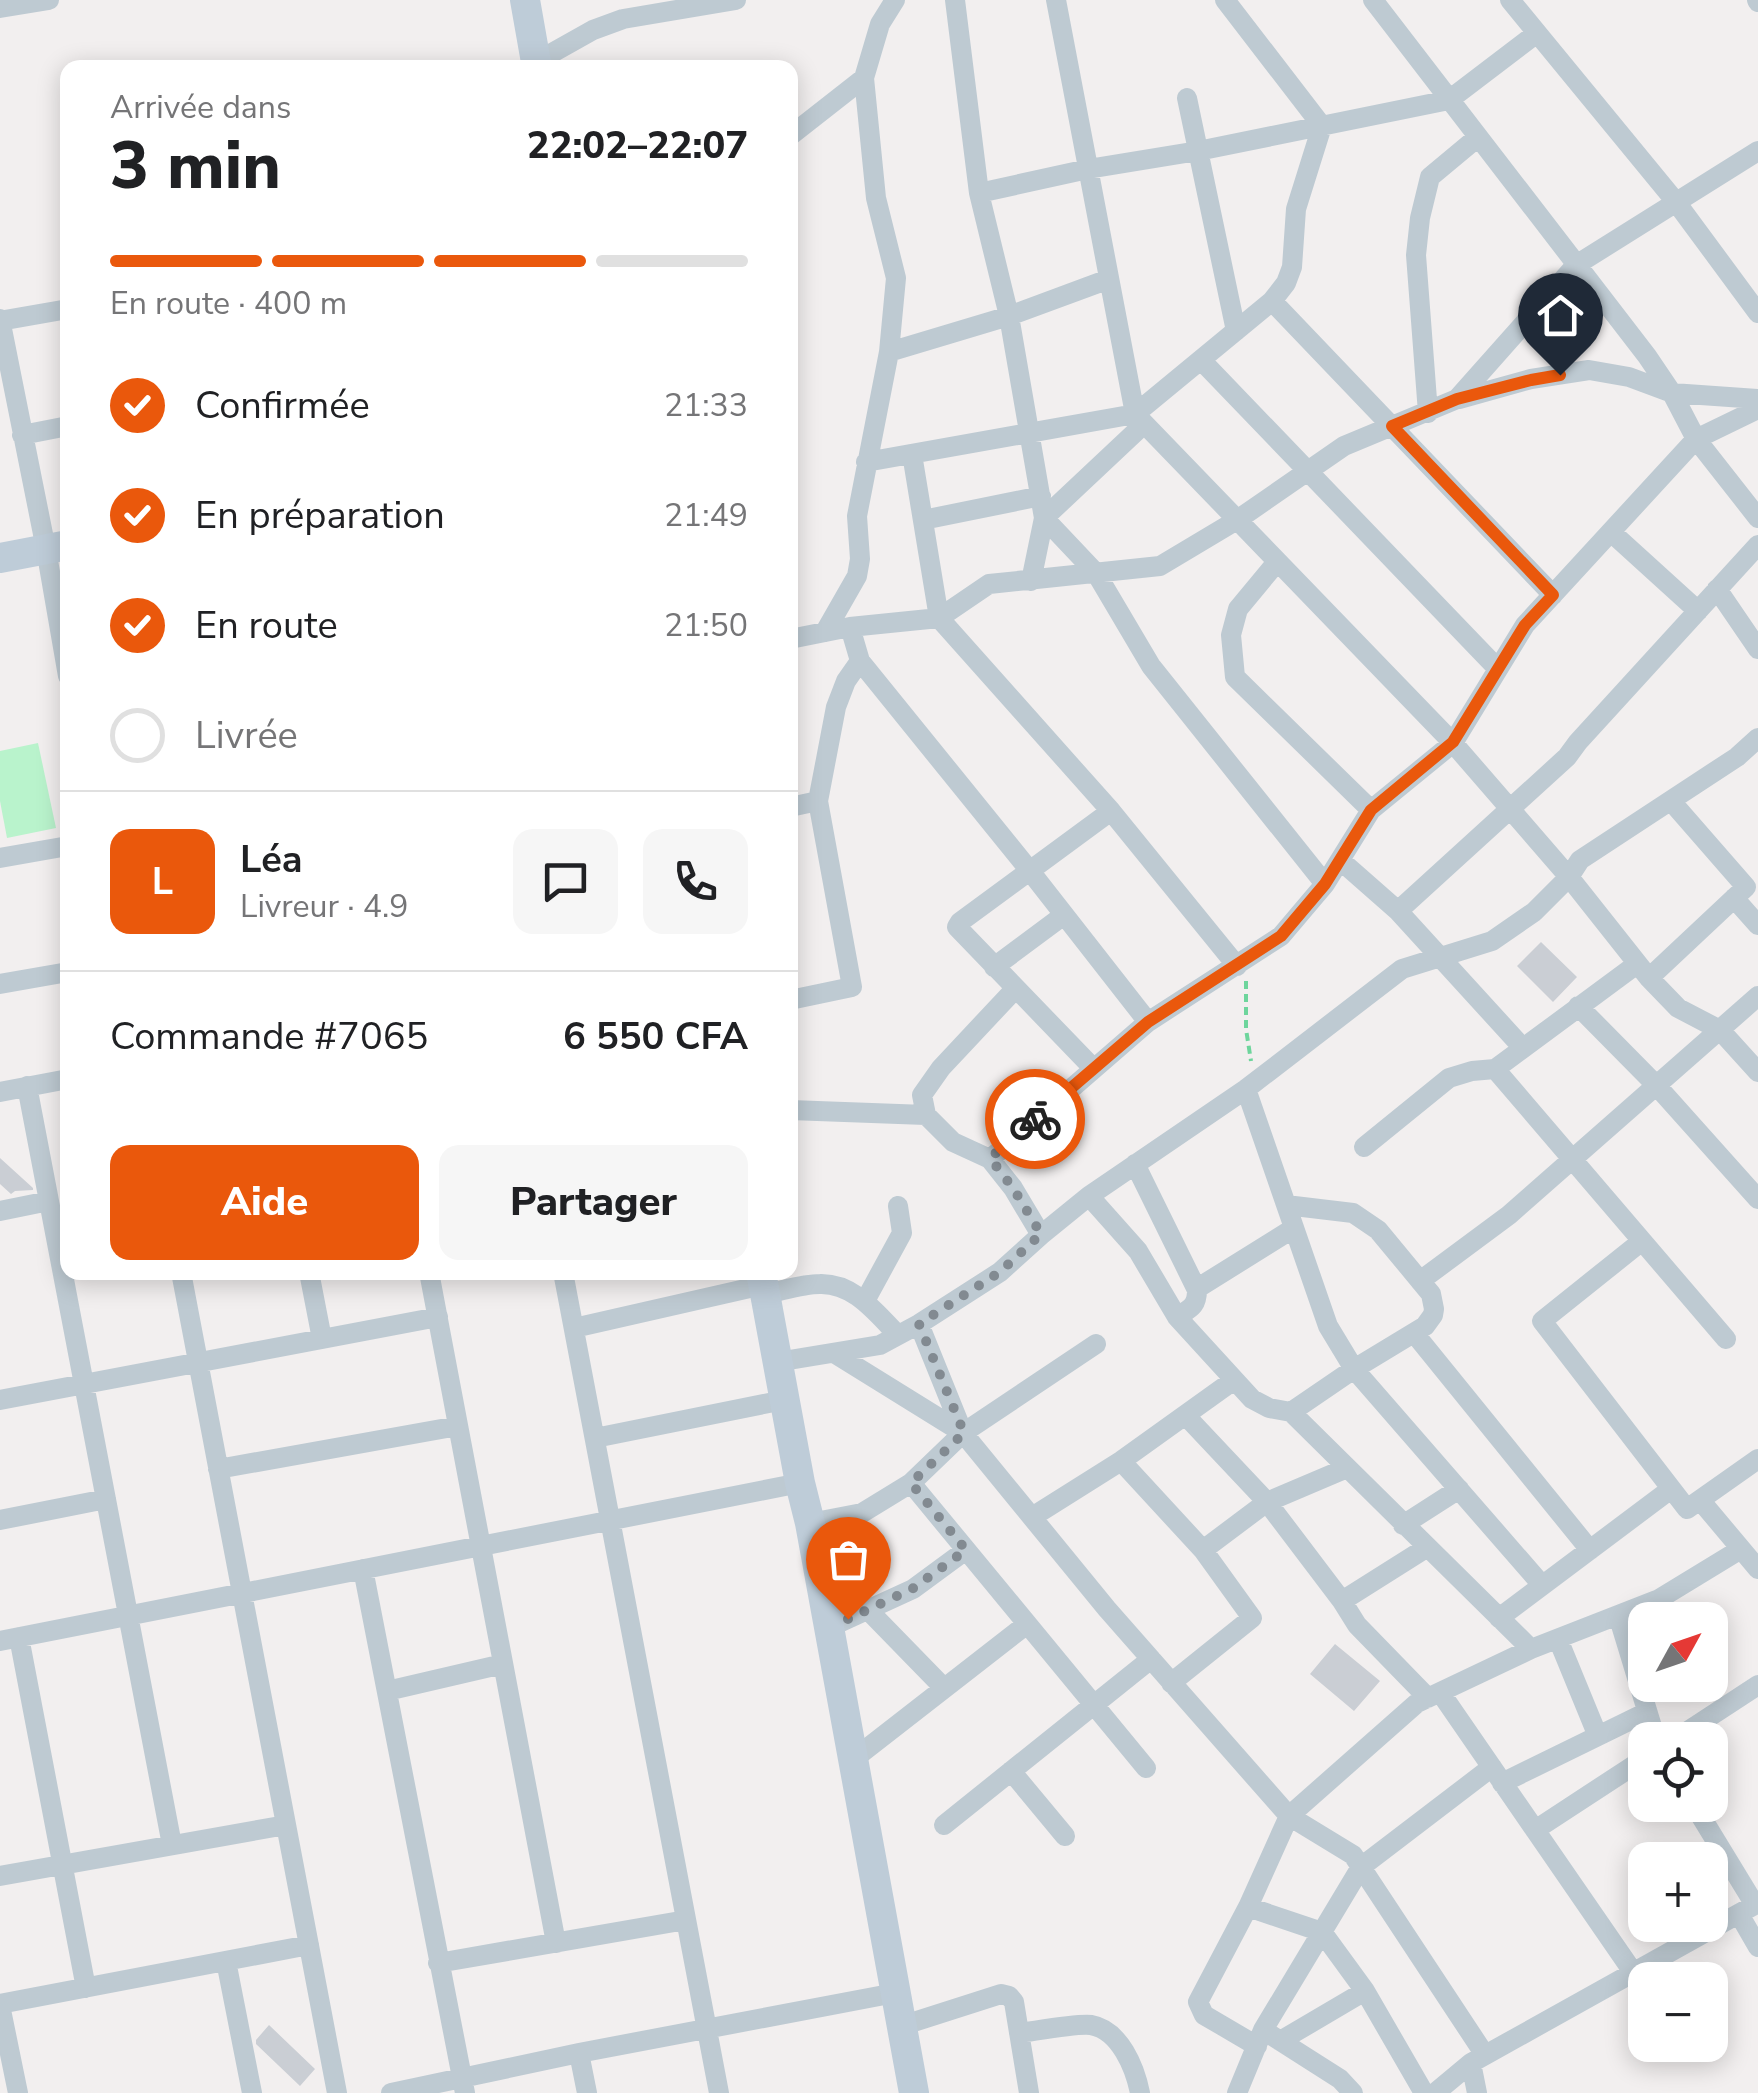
<!DOCTYPE html>
<html lang="fr">
<head>
<meta charset="utf-8">
<style>
	body { margin:0; font-family:"Nunito Sans",sans-serif; background:#f6f6f6; color:#202124; height:100vh; display:flex; flex-direction:column; font-size:38px; white-space:nowrap }
	* { box-sizing:border-box; margin:0 }
	p { font-size:32px; color:#757577 }
	.icon { flex:none; width:55px; height:55px; fill:none; stroke:currentColor; stroke-width:2; stroke-linecap:round; stroke-linejoin:round }
	.map { position:relative; flex:1; overflow:hidden }
	.sheet { position:absolute; left:60px; top:60px; width:738px; height:1220px; display:flex; flex-direction:column; background:#fff; border-radius:20px; box-shadow:0 5px 25px #0003 }
	.sheet>* { flex:none }
	.needle { width:65px; rotate:50deg }
	.fabs { position:absolute; left:1628px; top:1602px; display:grid; gap:20px }
	.fabs a { display:grid; place-items:center; width:100px; height:100px; border-radius:20px; background:#fff; box-shadow:0 5px 25px #0003; font-size:50px }
	.pin { position:absolute; display:grid; place-items:center; width:85px; height:85px; color:#fff; margin:-102px -42px; border-radius:50% 50% 50% 0; rotate:-45deg; box-shadow:0 0 10px #0007 }
	.pin .icon { rotate:45deg }
	.courier { position:absolute; display:grid; place-items:center; width:100px; height:100px; margin:-50px; border:8px solid #ea580c; border-radius:50%; background:#fff; color:#222; box-shadow:0 2px 12px #0007 }
	.headline em { font-style:normal; font-weight:800 }
	.headline div { display:flex; flex-direction:column-reverse }
	.headline { display:flex; align-items:center; justify-content:space-between; height:170px; padding:0 50px }
	h1 { font-size:65px; font-weight:800; line-height:75px }
	.bar { display:grid; grid-template-columns:repeat(4,1fr); gap:15px 10px; align-content:center; height:120px; padding:0 50px }
	.bar i { height:12px; border-radius:8px; background:#e0e0e0 }
	.bar .active { background:#ea580c }
	.bar p { grid-column:span 4 }
	.line { display:flex; align-items:center; gap:25px; padding:0 50px; border-top:2px solid #e0e0e0 }
	.line div { flex:1 }
	.round { display:grid; place-items:center; flex:none; width:105px; height:105px; border-radius:20px; background:#f6f6f6 }
	ol { padding:0 50px; list-style:none }
	li { display:flex; align-items:center; gap:30px; height:110px }
	li p { margin-inline-start:auto }
	li .icon { padding:10px; border-radius:50%; background:#ea580c; color:#fff; stroke-width:4 }
	li:last-child { color:#757577 }
	li i { width:55px; height:55px; border:5px solid #e0e0e0; border-radius:50% }
	.action { display:flex; gap:20px; margin-top:auto; padding:20px 50px }
	.action a { flex:1; height:115px; border-radius:20px; background:#ea580c; color:#fff; font-size:40px; font-weight:800; line-height:115px; text-align:center }
	.action a+a { background:#f6f6f6; color:#202124 }
	.map>svg:first-child { display:block }
	.green { fill:#b9f3cc }
	.building { fill:#caced4 }
	.lines { fill:none; stroke-linecap:round; stroke-linejoin:round }
	.path { stroke:#6ed59c; stroke-width:4; stroke-dasharray:8 5; stroke-linecap:butt }
	.street { stroke:#becad2; stroke-width:20 }
	.secondary { stroke:#beccd8; stroke-width:30 }
	.done { stroke:#828a91; stroke-width:10; stroke-dasharray:0 18 }
	.route { stroke:#ea580c; stroke-width:12 }
</style>
</head>
<body>
<div class="map">
<svg width="1758" height="2093" viewBox="0 0 1758 2093">
	<rect width="100%" height="100%" fill="#f2efef"/>
	<path class="green" d="M38 743 56 828 7 838 0 801V751Z"/>
	<path class="building" d="M1541 942 1577 977 1553 1002 1517 966Z
		M0 1158 33 1188V1190L15 1191 11 1194 0 1184Z
		M1335 1644 1380 1681 1354 1711 1310 1674Z
		M269 2025 315 2069 300 2086 256 2044V2040Z"/>
	<g class="lines">
		<path class="path" d="M1246 981V1029L1251 1061"/>
		<path class="street" d="M955 0 979 193 1009 316 1044 518 1096 573 1151 666 1325 884
			M1056 0 1135 414 1453 743 1569 877 1649 978 1678 1008 1720 1030 1758 1072
			M1373 0 1647 356 1672 393 1696 439 1758 518
			M1510 0 1676 202 1758 313
			M1757 0 1758 2
			M0 8 49 0
			M536 62 593 30 623 19 736 0
			M1187 98 1236 331
			M790 136 864 78 880 24 895 0
			M979 193 1088 169 1198 151 1449 100 1537 33
			M1272 301 1553 595
			M0 319 46 549 68 676
			M0 321 68 309
			M889 352 1009 316 1109 279
			M1201 360 1498 669
			M1459 399 1531 379 1589 370 1629 377 1672 393 1758 399
			M1428 413 1416 255 1420 218 1430 177 1478 137
			M22 435 68 426
			M912 454 939 618 1111 811 1237 966
			M866 462 1135 414 1272 301 1286 283 1292 267 1296 209 1322 126 1225 0
			M923 520 1041 496
			M1611 532 1698 611
			M1277 562 1238 609 1231 635 1235 677 1371 810
			M1031 581 1044 518 1144 424
			M1717 589 1758 649
			M850 627 860 661 1030 871 1148 1022
			M825 632 857 576 860 559 857 516 889 352 896 278 876 198 864 78
			M790 639 850 627 939 618 989 584 1160 566 1237 520 1344 446 1457 399 1576 265 1758 151
			M790 807 818 801 836 707 846 681 860 661
			M0 858 68 846
			M1340 860 1398 911 1523 1048
			M1734 898 1758 925
			M1398 911 1567 757 1578 742 1758 545
			M994 967 1064 915
			M1649 978 1746 887 1671 801
			M0 984 68 972
			M790 1000 852 987 818 801
			M1578 1006 1656 1085 1758 1199
			M1093 1068 957 927 960 922 1111 811
			M1495 1069 1726 1339
			M27 1086 172 1845
			M1246 1089 1328 1326 1354 1369 1542 1585
			M0 1092 68 1079
			M790 1110 926 1115 953 1142 990 1159 1013 1188 1041 1235 1089 1196 1246 1089 1402 969 1492 941 1534 912 1569 877 1580 860 1737 757 1758 738
			M926 1115 922 1095 941 1068 1015 989
			M1364 1147 1449 1078 1472 1071 1495 1069 1637 964
			M990 1159 1148 1022 1281 936 1325 884 1371 810 1453 743 1525 625 1696 439 1758 409
			M1135 1164 1197 1290
			M1089 1196 1138 1251 1177 1317 1252 1399 1269 1408 1291 1412 1531 1649
			M1286 1205 1353 1213 1378 1230 1431 1294 1434 1309 1433 1315 1425 1326 1354 1369 1291 1412
			M0 1211 49 1201
			M1642 1241 1542 1321 1687 1509 1758 1459
			M181 1272 337 2093
			M309 1272 322 1339
			M429 1272 556 1943
			M563 1272 719 2093
			M1420 1281 1509 1215 1758 996
			M765 1294C782 1291 802 1284 820 1284 854 1283 876 1313 898 1335
			M865 1301 902 1233 898 1206
			M1177 1317C1191 1308 1197 1306 1197 1290L1201 1286 1294 1228
			M919 1324 963 1433 1107 1609 1289 1816 1353 1855 1485 2055
			M574 1328 763 1285
			M1414 1333 1590 1550
			M834 1353 963 1433
			M777 1362 880 1345 919 1324 1000 1272 1041 1235
			M0 1400 438 1317
			M1186 1416 1267 1502 1342 1601 1357 1625 1428 1698
			M595 1438 784 1400
			M1121 1461 1203 1550 1252 1618 1171 1683
			M218 1469 458 1426
			M911 1483 1146 1768
			M1700 1500 1758 1569
			M1032 1517 1121 1461 1234 1380
			M0 1520 106 1499
			M810 1523 862 1513 911 1483 963 1433 1096 1344
			M1403 1525 1459 1489
			M1203 1550 1267 1502 1347 1468
			M363 1569 465 2093
			M1342 1601 1426 1548
			M868 1610 944 1688
			M1618 1615 1656 1740
			M1499 1618 1671 1489
			M828 1628 913 1589 966 1550
			M19 1637 86 1988
			M1558 1639 1597 1734
			M0 1641 800 1483
			M387 1691 503 1664
			M1440 1692 1633 1972
			M1674 1740 1758 1685
			M851 1761 1027 1624
			M1011 1771 1065 1836
			M1502 1783 1647 1712
			M1694 1805 1755 1905
			M944 1825 1151 1659
			M1535 1830 1645 1758
			M0 1876 286 1825
			M1248 1907 1322 1932 1365 1991 1424 2093
			M1739 1914 1758 1947
			M226 1961 252 2093
			M438 1963 686 1920
			M0 2004 309 1945
			M0 2005 18 2093
			M901 2026 1001 1994 1009 1996 1014 2002 1029 2093
			M1263 2030 1340 2079 1353 2093
			M1019 2033C1035 2031 1078 2023 1091 2025 1120 2030 1135 2068 1140 2093
			M1280 2041 1365 1991
			M1257 2046 1204 2015 1198 2002 1248 1907 1289 1816 1417 1703 1531 1649 1659 1599 1741 1549
			M579 2053 587 2093
			M1471 2063 1477 2093
			M391 2093 579 2053 895 1993
			M1237 2093 1263 2030 1361 1867 1492 1767
			M1435 2093 1471 2063 1758 1903"/>
		<path class="secondary" d="M525 0 537 68
			M0 558 68 545
			M761 1272 800 1483 810 1523 914 2093"/>
	</g>
	<g class="lines">
		<path class="done" d="M848 1619 912 1589 966 1550 911 1483 964 1433 919 1324 1000 1272 1041 1234 1013 1188 990 1158 1035 1119"/>
		<path class="route" d="M1035 1119 1148 1022 1281 936 1325 884 1371 810 1453 742 1525 625 1553 595 1392 426 1457 399 1531 380 1560 375"/>
	</g>
</svg>
<div class="fabs">
<a><svg class="needle" viewBox="-14 -14 28 28"><path d="M0-13l5 13h-10z" fill="#e53935"/><path d="M0 13l5-13h-10z" fill="#757577"/></svg></a>
<a><svg class="icon" aria-label="locate" viewBox="0 0 24 24"><circle cx="12" cy="12" r="6"/><path d="M12 2v4M12 18v4M2 12h4M18 12h4"/></svg></a>
<a>+</a>
<a>−</a>
</div>
<div class="pin" style="left:848px;top:1619px;background:#ea580c"><svg class="icon" aria-label="bag" viewBox="0 0 24 24"><path d="M5 8h14l-1 12H6zM9 8a3 3 0 0 1 6 0"/></svg></div>
<div class="pin" style="left:1560px;top:375px;background:#1f2937"><svg class="icon" aria-label="home" viewBox="0 0 24 24"><path d="M3 11l9-7 9 7M6 9v11h12V9"/></svg></div>
<div class="courier" style="left:1035px;top:1119px"><svg class="icon" aria-label="bike" viewBox="0 0 24 24"><circle cx="6" cy="16" r="4"/><circle cx="18" cy="16" r="4"/><path d="M6 16l4-8h5l3 8M10 8l3 8H6M13 5h3"/></svg></div>
<section class="sheet">
<div class="headline"><div><h1>3 min</h1><p>Arrivée dans</p></div><em>22:02–22:07</em></div>
<div class="bar"><i class="active"></i><i class="active"></i><i class="active"></i><i></i><p>En route · 400 m</p></div>
<ol>
<li><svg class="icon" aria-label="check" viewBox="0 0 24 24"><path d="M5 12l5 5 9-10"/></svg>Confirmée<p>21:33</p></li>
<li><svg class="icon" aria-label="check" viewBox="0 0 24 24"><path d="M5 12l5 5 9-10"/></svg>En préparation<p>21:49</p></li>
<li><svg class="icon" aria-label="check" viewBox="0 0 24 24"><path d="M5 12l5 5 9-10"/></svg>En route<p>21:50</p></li>
<li><i></i>Livrée</li>
</ol>
<div class="line" style="height:180px"><b class="round" style="background:#ea580c;color:#fff">L</b><div><b>Léa</b><p>Livreur · 4.9</p></div><a class="round"><svg class="icon" aria-label="chat" viewBox="0 0 24 24"><path d="M4 5h16v11H9l-5 4z"/></svg></a><a class="round"><svg class="icon" aria-label="phone" viewBox="0 0 24 24"><path d="M5 4h4l2 5-3 2q2 4 5 5l2-3 5 2v4C11 20 4 13 5 4z"/></svg></a></div>
<div class="line" style="height:130px"><div>Commande #7065</div><b>6 550 CFA</b></div>
<div class="action"><a>Aide</a><a>Partager</a></div>
</section>
</div>
</body>
</html>
